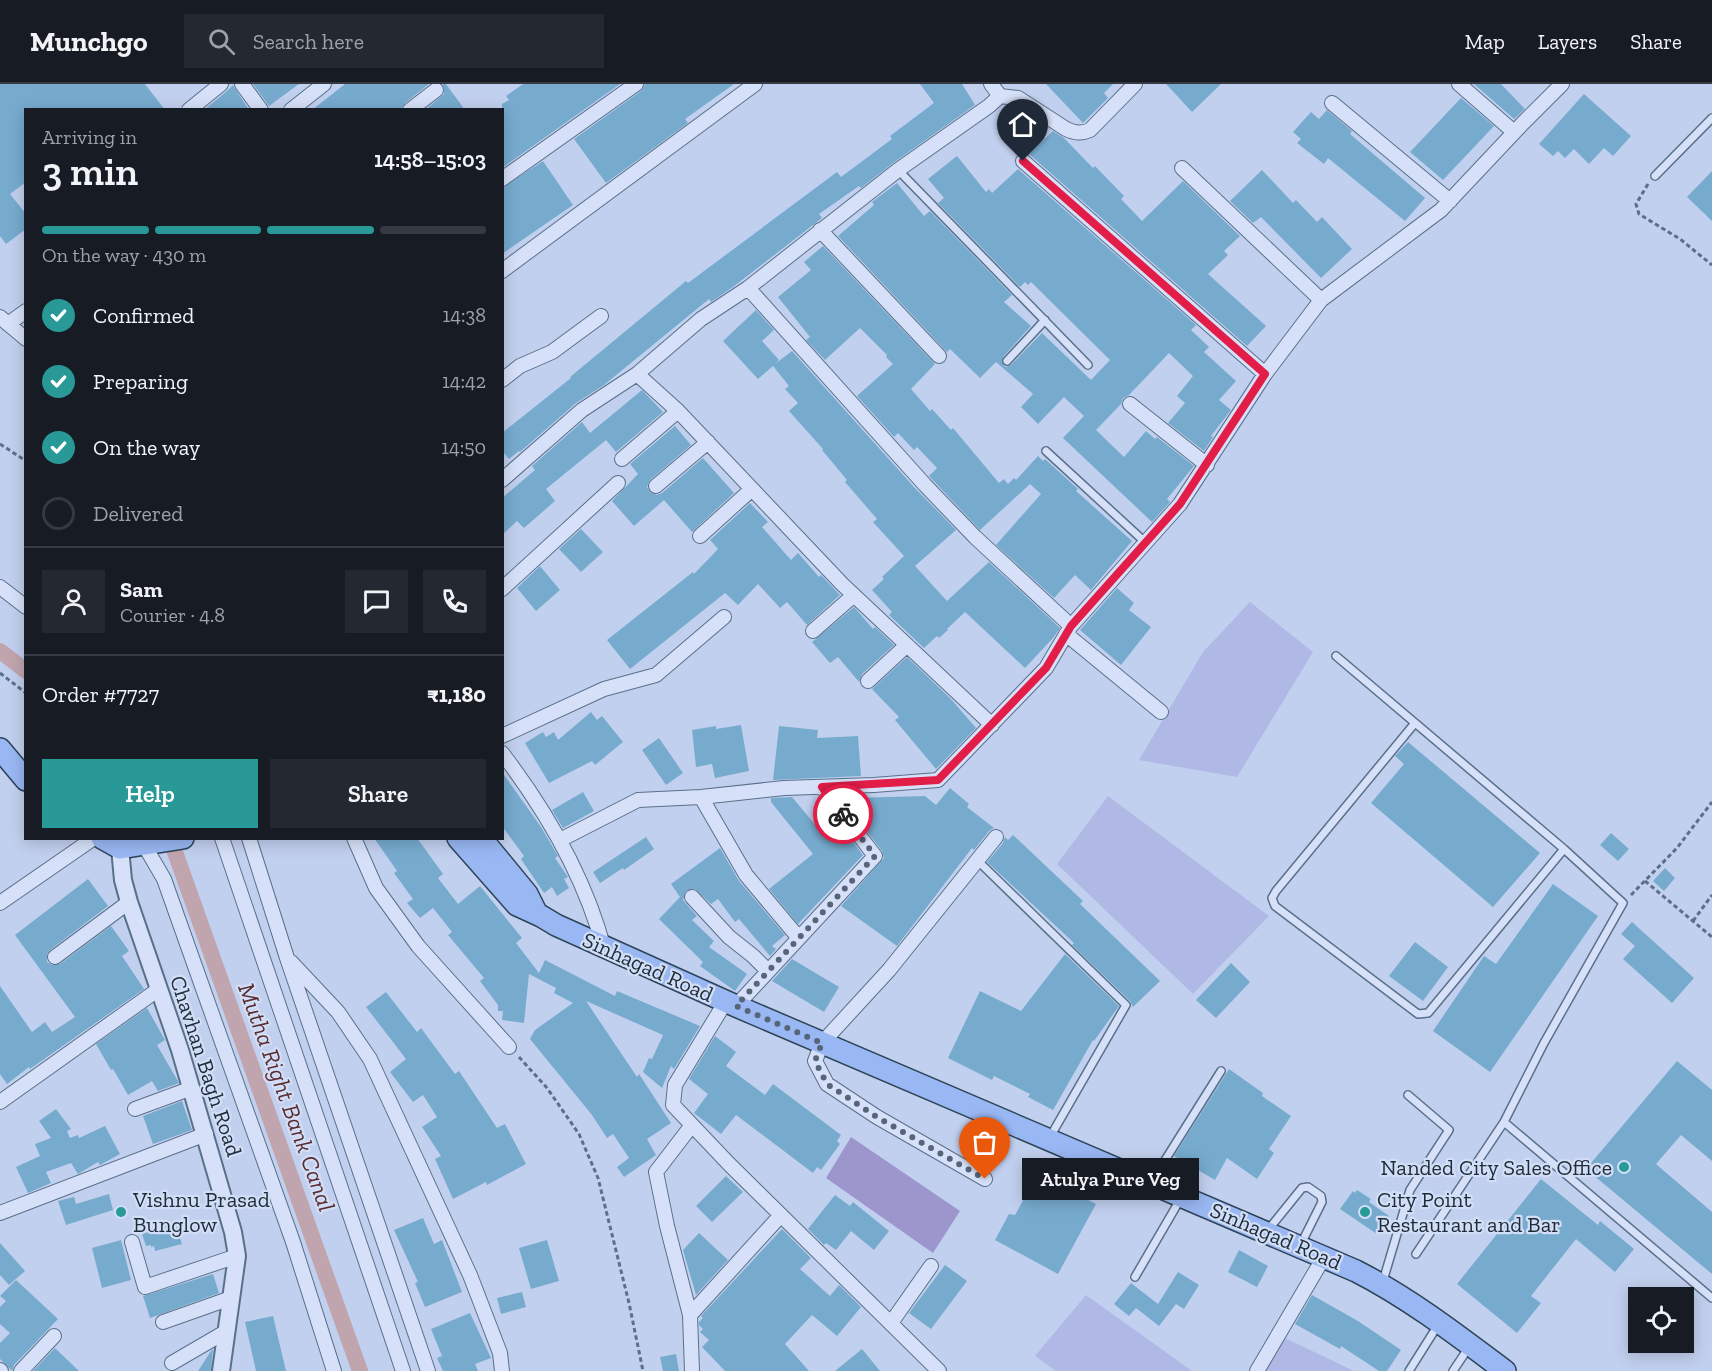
<!DOCTYPE html>
<html lang="en">
<head>
<meta charset="utf-8">
<style>
	body { margin:0; font-family:"Zilla Slab",serif; background:#242831; color:#f1f3f6; height:100vh; display:flex; flex-direction:column; font-size:22px; white-space:nowrap }
	* { box-sizing:border-box; margin:0 }
	p { font-size:20px; color:#9ea1a6 }
	.icon { flex:none; width:33px; height:33px; fill:none; stroke:currentColor; stroke-width:2; stroke-linecap:round; stroke-linejoin:round }
	.map { position:relative; flex:1; overflow:hidden }
	.details { position:absolute; left:24px; top:24px; width:480px; height:732px; display:flex; flex-direction:column; background:#171b24; border-radius:0px; box-shadow:0 3px 15px #0003 }
	.details>* { flex:none }
	.fabs { position:absolute; left:1628px; top:1203px; display:grid; gap:12px }
	.fabs a { display:grid; place-items:center; width:66px; height:66px; border-radius:0px; background:#171b24; box-shadow:0 3px 15px #0003; font-size:30px }
	.pin { position:absolute; display:grid; place-items:center; width:51px; height:51px; color:#fff; margin:-62px -26px; border-radius:50% 50% 50% 0; rotate:-45deg; box-shadow:0 0 6px #0007 }
	.pin .icon { rotate:45deg }
	.courier { position:absolute; display:grid; place-items:center; width:60px; height:60px; margin:-30px; border:4px solid #e11d48; border-radius:50%; background:#fff; color:#222; box-shadow:0 2px 8px #0007 }
	.bubble { position:absolute; height:42px; border-radius:0px; background:#171b24; box-shadow:0 3px 15px #0003; font-size:20px; font-weight:600; line-height:42px; text-align:center }
	.overview em { font-style:normal; font-weight:600 }
	.overview div { display:flex; flex-direction:column-reverse }
	.overview { display:flex; align-items:center; justify-content:space-between; height:102px; padding:0 18px }
	h1 { font-size:39px; font-weight:600; line-height:45px }
	.bar { display:grid; grid-template-columns:repeat(4,1fr); gap:9px 6px; align-content:center; height:72px; padding:0 18px }
	.bar i { height:8px; border-radius:4px; background:#363941 }
	.bar .on { background:#289997 }
	.bar p { grid-column:span 4 }
	.line { display:flex; align-items:center; gap:15px; padding:0 18px; border-top:2px solid #363941 }
	.line div { flex:1 }
	.round { display:grid; place-items:center; flex:none; width:63px; height:63px; border-radius:0px; background:#242831 }
	ol { padding:0 18px; list-style:none }
	li { display:flex; align-items:center; gap:18px; height:66px }
	li p { margin-inline-start:auto }
	li .icon { padding:6px; border-radius:50%; background:#289997; color:#fff; stroke-width:4 }
	li:last-child { color:#9ea1a6 }
	li i { width:33px; height:33px; border:3px solid #363941; border-radius:50% }
	.primary-button { display:flex; gap:12px; margin-top:auto; padding:12px 18px }
	.primary-button a { flex:1; height:69px; border-radius:0px; background:#289997; color:#fff; font-size:24px; font-weight:600; line-height:69px; text-align:center }
	.primary-button a+a { background:#242831; color:#f1f3f6 }
	header { display:flex; align-items:center; gap:36px; box-sizing:border-box; height:84px; padding:0 30px; background:#171b24; border-bottom:2px solid #363941 }
	header strong { font-size:28px }
	nav { display:flex; gap:33px; margin-inline-start:auto; font-size:21px }
	.search { width:420px; height:54px; background:#242831; display:flex; align-items:center; gap:15px; box-sizing:border-box; padding:0 21px; border-radius:0px; color:#9ea1a6; font-size:22px }
	.map>svg:first-child { display:block }
	.farmland { fill:#b0b9e5 }
	.green { fill:#9c96cd }
	.lines { fill:none; stroke-linecap:round; stroke-linejoin:round }
	.canal { stroke:#c1a5ae; stroke-width:16 }
	.building { fill:#77abce }
	.service-casing { stroke:#597089; stroke-width:10 }
	.minor-casing { stroke:#597089; stroke-width:16 }
	.tertiary-casing { stroke:#597089; stroke-width:20 }
	.primary-casing { stroke:#2d4457; stroke-width:24 }
	.path { stroke:#597089; stroke-width:3; stroke-dasharray:4.5 3; stroke-linecap:butt }
	.service { stroke:#d6e1f9; stroke-width:7 }
	.minor { stroke:#d6e1f9; stroke-width:14 }
	.tertiary { stroke:#d6e1f9; stroke-width:16 }
	.primary { stroke:#99b7f3; stroke-width:21 }
	.done { stroke:#576579; stroke-width:6; stroke-dasharray:0 10.8 }
	.route { stroke:#e11d48; stroke-width:8 }
	.poi-dot { fill:#289997; stroke:#d2ddf6; stroke-width:2 }
	.labels { text-anchor:middle; dominant-baseline:central; stroke-width:4.5; stroke-linejoin:round; paint-order:stroke }
	.street-label { font-size:22px; fill:#1d2c39; stroke:#d2ddf6 }
	.poi-label { font-size:22px; fill:#1d2c39; stroke:#d2ddf6; text-anchor:start }
	.water-label { font-size:24px; font-style:italic; fill:#592c30; stroke:#d2ddf6 }
</style>
</head>
<body>
<header>
<strong>Munchgo</strong>
<div class="search"><svg class="icon" aria-label="search" viewBox="0 0 24 24"><circle cx="10" cy="10" r="6"/><path d="M15 15l6 6"/></svg>Search here</div>
<nav><a>Map</a><a>Layers</a><a>Share</a></nav>
</header>
<div class="map">
<svg width="1712" height="1287" viewBox="0 0 1712 1287">
	<rect width="100%" height="100%" fill="#c2d0ef"/>
	<path class="farmland" d="M1250 518 1313 568 1237 693 1139 676 1203 568Z
		M1108 712 1269 832 1193 910 1057 780Z
		M1086 1211 1192 1287H1056L1035 1272Z
		M1283 1253 1354 1287H1263Z"/>
	<path class="green" d="M851 1053 960 1127 933 1169 826 1094Z"/>
	<g class="lines">
		<path class="canal" d="M0 567 26 587
			M170 754 360 1287"/>
	</g>
	<path class="building" d="M0 0H145L165 26H26V98L10 110 26 130V145L6 160 0 152Z
		M253 0H299L269 22Z
		M345 0H429L405 19 401 26H312Z
		M443 0H446L465 26H425L444 10Z
		M523 0H620L502 84V20L509 16 506 12Z
		M645 0H734L685 35 688 39 606 99 574 55 641 7Z
		M920 0H962L975 21 893 79 861 104 859 102 819 130 822 134 733 203 711 218 709 215 604 301 576 319 520 368 519 367 509 375 502 367V349L571 294 570 293 686 197 688 199 837 88 841 93 892 55 890 52 934 19Z
		M1046 0H1113L1104 9 1108 14 1083 39Z
		M1166 0H1221L1192 28Z
		M1474 0H1501L1525 25 1514 35Z
		M233 1 249 26H204L227 7Z
		M1584 10 1631 52 1613 72 1604 64 1589 80 1574 65 1565 74 1558 67 1553 72 1539 60Z
		M1461 14 1494 42 1443 96 1410 68Z
		M1327 26 1352 47 1350 50 1425 114 1405 137 1328 74 1324 80 1297 59 1301 55 1293 48 1311 28 1319 35Z
		M1053 47 1064 54 1093 84 1095 82 1124 112 1121 115 1142 137 1183 97 1240 152 1224 167 1228 171 1208 190 1266 242 1247 262 1029 70Z
		M957 72 986 108 989 105 992 109 1018 85 1196 241 1191 246 1209 263 1204 268 1236 297 1219 316 1231 326 1211 352 1213 353 1204 367 1168 339 1185 319 1177 312 1193 292 1169 269 1129 311 1123 314 1121 320 1096 346 1124 373 1146 347 1155 355 1157 353 1194 382 1167 415 1170 418 1152 438 1063 354 1084 332 1064 313 1038 340 1021 323 1033 310 996 278 980 294 950 265 947 268 838 152 874 121 872 118 897 99 924 132 930 127 1012 211 1004 218 1031 242 1003 273V281L1006 283 1011 281 1042 249 1091 296 1110 276 1031 198 1028 201 1025 198 1020 203 938 119 944 114 928 95Z
		M543 77 573 121 502 170V104Z
		M1262 86 1293 119 1296 116 1317 138 1322 133 1352 165 1321 194 1261 133 1253 139 1230 117Z
		M1712 87V137L1687 113Z
		M823 162 935 280 911 305 930 327 932 325 951 346 953 344 999 399 1004 395 1008 400 1014 394 1016 396 1038 372 1043 377 1045 375 1078 405 1076 407 1132 457 1091 506 1075 491 1054 514 996 461 1041 410 1030 400 980 446 929 392 937 384 917 363 914 366 898 349 894 353 857 312 893 280 886 273 887 271 860 244 825 276 806 256 810 253 778 213 811 186 804 178Z
		M756 226 774 246 762 257 779 276 775 280 792 267 913 402 956 446 915 482 947 517 989 478 1060 544 1053 554 1025 584 965 528 947 545 948 546 939 554 937 552 924 564 889 531 892 528 872 506 884 495 882 493 904 472 873 438 877 435 845 398 847 396 822 366 823 365 789 327 798 319 785 305 789 302 773 282 758 295 723 257Z
		M642 306 663 328 616 368 606 356 546 405 555 417 524 444 517 437 502 451V414L535 386 532 382 582 338 590 349Z
		M675 342 691 361 650 396 647 403 650 408 657 411 662 409 703 374 734 409 692 448 664 416 634 442 612 417 638 390 630 380Z
		M750 419 768 438 762 443 791 476 798 469 819 493 821 491 840 511 807 541 787 518 780 524 758 500 738 521 725 509 630 585 607 556 693 488 694 490 718 465 710 456Z
		M581 445 603 468 581 488 559 465Z
		M540 482 560 506 536 527 517 504Z
		M1117 504 1134 519 1129 526 1151 543 1121 581 1080 546Z
		M854 523 873 545 875 543 894 561 862 590 859 598 838 573 830 579 812 558Z
		M907 573 950 614 976 644 936 685 895 636 899 633 872 605Z
		M591 628 597 636 602 632 623 658 595 681 592 677 549 699 525 659 543 648 546 653 554 648 558 656Z
		M741 641 749 687 715 694 712 680 696 683 692 646 716 642V645Z
		M779 642 818 646 817 654 858 652 861 692 773 696Z
		M659 654 683 689 666 701 642 666Z
		M1408 658 1540 769 1493 823 1371 719 1404 680 1395 672Z
		M502 688 541 743 558 772 555 774 568 793 564 795 569 804 557 812 552 803 544 809 521 775 524 772 502 742Z
		M950 704 969 720 967 723 994 744 989 747 974 766 972 764 897 862 841 822 884 774 882 767 852 728V714L925 712 936 721Z
		M583 708 594 727 563 744 552 726Z
		M792 713 817 743 832 731 863 771 798 840 769 805 813 770 771 718V714Z
		M1611 749 1629 765 1618 777 1600 761Z
		M1013 751 1083 817 1080 820 1160 897 1133 923 1130 917 1072 861 1074 859 987 778 1003 759 1005 753 1008 756Z
		M646 753 654 765 624 786 623 784 600 799 593 788Z
		M374 754H417L443 790 438 794 458 820 480 802 522 854 516 859 539 889 545 876 615 912 617 907 700 942 674 985 671 982 662 1004 643 988 649 974 652 975 663 951 586 917 637 993 639 990 671 1039 647 1055 656 1071 624 1093 617 1083 629 1074 613 1050 607 1054 592 1031 530 955 535 946 573 919 554 909 556 904 529 890 524 939 502 936 503 927H498V921L480 897 484 894 448 851 452 848 433 824 420 834 407 819 413 815 394 789 397 787Z
		M720 764 739 797 785 851 772 862 776 865 770 872 739 835 735 838 718 815 711 820 695 805 686 807 683 816 697 832 692 836 714 857 709 863 747 890 735 907 700 882 703 878 659 835 680 813 671 800Z
		M1665 784 1675 794 1664 807 1653 797Z
		M88 795 108 822 50 866 47 870V878L52 881 60 880 111 842 129 867 122 872 144 905 30 985 29 983 7 1000 0 990V902L32 948 45 938 52 948 75 933 15 851Z
		M1553 800 1598 832 1490 988 1433 947 1484 872 1496 880Z
		M1632 838 1694 894 1672 919 1623 875 1635 862 1621 850Z
		M1415 858 1448 883 1423 917 1389 892Z
		M1065 870 1119 922 1094 957 1093 956 1053 1026 1028 1013 1030 1010 994 992 992 996 948 974 980 907 1021 927Z
		M792 875 839 903 824 928 772 897Z
		M1231 879 1250 898 1216 934 1196 916Z
		M386 908 417 948 421 944 455 990 459 987 497 1044 505 1040 526 1080 487 1101 486 1098 453 1115 435 1075 441 1072 422 1043 437 1033 423 1011 413 1018 390 988 406 975 366 923Z
		M147 924 165 956 157 961 179 999 158 1007 152 997 128 1011 113 985 111 986 96 960Z
		M715 952 736 968 726 982 765 1011 773 1000 841 1051 837 1057 840 1060 821 1086 817 1083 813 1089 736 1031 721 1050 694 1029 708 1010 689 995Z
		M1677 977 1712 1006V1077L1681 1051 1656 1080 1712 1128V1190L1586 1085Z
		M1229 985 1263 1009 1262 1012 1291 1032 1269 1065 1274 1069 1257 1095 1227 1074 1215 1096 1174 1072Z
		M182 1017 192 1046 153 1060 143 1032Z
		M56 1025 71 1045 67 1047 70 1054 78 1051 79 1054 105 1042 120 1070 100 1081 98 1078 78 1090 71 1079 46 1088 51 1099 28 1109 16 1083 40 1072 35 1060 51 1054 39 1037Z
		M1038 1089 1096 1120 1058 1190 995 1156 1009 1130 1015 1131Z
		M726 1092 743 1108 712 1138 696 1122Z
		M1541 1095 1598 1141 1600 1137 1634 1165 1615 1188 1576 1155 1531 1212 1541 1219 1517 1249 1457 1200Z
		M1357 1106 1371 1115 1369 1118 1389 1132 1377 1150 1340 1125 1353 1107 1355 1109Z
		M109 1110 113 1126 66 1141 58 1117 74 1113 76 1120Z
		M835 1111 850 1122 853 1118 889 1147 874 1166 851 1147 836 1166 826 1159 824 1161 808 1145Z
		M423 1134 434 1160 442 1156 462 1208 425 1223 415 1199 418 1198 394 1146Z
		M175 1139 182 1160 155 1167 154 1162 151 1163V1161L146 1162 142 1150Z
		M782 1145 811 1174 800 1185 830 1212 839 1201 861 1223 837 1252 812 1231 785 1260 809 1287H725L702 1263 709 1256 700 1248 703 1245 699 1241V1238L703 1234 701 1232Z
		M699 1149 728 1176 696 1211 683 1166Z
		M121 1156 131 1196 102 1204 92 1164Z
		M547 1156 559 1197 531 1205 519 1164Z
		M0 1159 25 1187 9 1201 0 1191Z
		M1239 1166 1268 1182 1257 1203 1228 1188Z
		M945 1181 967 1197 931 1245 909 1229Z
		M1178 1188 1199 1201 1184 1225 1176 1220 1159 1242 1136 1224 1129 1232 1114 1220 1131 1199 1158 1220Z
		M213 1190 219 1209 150 1234 143 1212Z
		M16 1196 58 1235 14 1281 12 1287 0 1275V1259L10 1249 0 1240V1223L6 1217 0 1212Z
		M522 1208 526 1223 501 1230 497 1214Z
		M1312 1211 1358 1237 1401 1266 1387 1287H1379L1341 1262 1340 1265 1295 1240Z
		M470 1229 491 1274 475 1280 478 1287H443L437 1274 442 1272 431 1245Z
		M273 1232 286 1287H256L245 1238Z
		M55 1264 79 1287H33Z
		M213 1265 211 1287H198L211 1267Z
		M862 1265 880 1287H835Z
		M676 1270 679 1287H663L660 1273Z"/>
	<g class="lines">
		<g class="service-casing">
			<path id="service" d="M898 86 1088 281
				M1655 92 1712 34
				M1007 277 1045 236
				M1046 367 1146 459
				M1336 572 1564 765 1623 819 1544 959 1504 1038 1712 1214
				M1415 639 1276 807 1272 814 1275 822 1418 930 1428 929 1564 765
				M977 776 1126 921 1050 1053
				M1152 1097 1221 987
				M1268 1146 1302 1104 1308 1103 1321 1112 1322 1118 1301 1160
				M1416 1170 1504 1038
				M1135 1193 1181 1114
				M1383 1197 1410 1106 1449 1046 1408 1011
				M1409 1287 1438 1241
				M1453 1287 1469 1263"/>
		</g>
		<g class="minor-casing">
			<path id="minor" d="M242 0 261 26
				M1459 0 1514 48
				M1000 12 1018 14 1066 45C1075 49 1081 50 1090 46L1135 0
				M1332 19 1450 117
				M189 26 221 0
				M291 26 324 0
				M410 26 436 6
				M1023 77 1265 290
				M1182 84 1321 216
				M502 95 636 0
				M820 146 939 272
				M502 187 755 0
				M748 204 898 86 989 22 1000 12 991 0
				M0 233 26 255
				M8 240 26 227
				M637 290 678 327 842 500 992 641
				M502 296 520 282 552 268 601 232
				M1130 320 1207 381
				M622 375 678 327
				M502 396 582 326 637 290 701 235 748 204 925 401 975 453 1071 542
				M656 402 708 358
				M700 452 752 405
				M0 503 26 523
				M502 505 618 399
				M813 547 854 511
				M1066 550 1161 628
				M868 597 907 561
				M502 652 604 605 656 591 724 533
				M502 669C547 728 585 793 604 865
				M701 713 746 791 798 853
				M140 754 164 795 293 1158 334 1287
				M222 754 403 1287
				M249 754 287 874 428 1287
				M354 754 376 804 418 862 509 963
				M560 756 638 716 701 713 784 704 874 701 938 696 1046 584 1071 542 1180 420 1265 290 1321 216 1441 126 1523 39 1562 0
				M692 813 729 853 753 872 768 887
				M0 819 94 754
				M55 873 129 818
				M291 878 338 928 370 975 470 1191 500 1269 502 1287
				M726 917 675 1001 673 1021 729 1080 939 1287
				M736 922 875 772 822 703
				M0 1018 159 905
				M135 1025 192 1004
				M985 1095 877 1033 827 1000 815 977 822 959 889 886 996 753
				M0 1129 206 1050
				M132 1158 145 1203 237 1172
				M690 1231 667 1142 656 1088 692 1041
				M163 1238 231 1214
				M891 1239 931 1182
				M172 1279 227 1247
				M0 1286 1 1287
				M21 1287 54 1252
				M692 1287 690 1231 781 1131
				M1257 1287 1324 1173"/>
		</g>
		<g class="tertiary-casing">
			<path id="tertiary" d="M120 764 123 796 129 818 180 966 233 1148 237 1172 221 1287"/>
		</g>
		<g class="primary-casing">
			<path id="primary" d="M0 665 26 696
				M102 754 120 764 183 754
				M458 754 517 821 541 832 556 841 736 922 1356 1187C1409 1214 1457 1251 1505 1287
				M481 754 527 810 537 830"/>
		</g>
		<path class="path" d="M1648 100 1636 120 1639 130 1680 155 1712 181
			M0 360 26 377
			M0 589 26 609
			M1645 797 1712 853
			M1631 811 1677 764 1712 718
			M1693 837 1712 811
			M519 973 547 1004 579 1050 598 1094 629 1219 643 1287"/>
		<use href="#service" class="service"/>
		<use href="#minor" class="minor"/>
		<use href="#tertiary" class="tertiary"/>
		<use href="#primary" class="primary"/>
	</g>
	<g class="lines">
		<path class="done" d="M843 730 875 772 736 922 822 959 815 977 827 1000 877 1033 985 1095"/>
		<path class="route" d="M843 730 822 703 938 696 1046 584 1071 542 1180 420 1265 290 1023 77"/>
	</g>
	<g class="poi-dot">
		<circle cx="1624" cy="1083" r="6"/>
		<circle cx="121" cy="1128" r="6"/>
		<circle cx="1365" cy="1128" r="6"/>
	</g>
	<g class="labels">
		<g class="street-label">
			<text transform="translate(648 883) rotate(24)">Sinhagad Road</text>
			<text transform="translate(206 982) rotate(72)">Chavhan Bagh Road</text>
			<text transform="translate(1276 1152) rotate(23)">Sinhagad Road</text>
		</g>
		<g class="poi-label">
			<text x="1612" y="1083" text-anchor="end">Nanded City Sales Office</text>
			<text x="133" y="1115">Vishnu Prasad<tspan x="133" dy="25">Bunglow</tspan></text>
			<text x="1377" y="1115">City Point<tspan x="1377" dy="25">Restaurant and Bar</tspan></text>
		</g>
		<g class="water-label">
			<text transform="translate(287 1013) rotate(70)">Mutha Right Bank Canal</text>
		</g>
	</g>
</svg>
<div class="fabs">
<a><svg class="icon" aria-label="locate" viewBox="0 0 24 24"><circle cx="12" cy="12" r="6"/><path d="M12 2v4M12 18v4M2 12h4M18 12h4"/></svg></a>
</div>
<div class="pin" style="left:985px;top:1095px;background:#ea580c"><svg class="icon" aria-label="bag" viewBox="0 0 24 24"><path d="M5 8h14l-1 12H6zM9 8a3 3 0 0 1 6 0"/></svg></div>
<div class="pin" style="left:1023px;top:77px;background:#1f2937"><svg class="icon" aria-label="home" viewBox="0 0 24 24"><path d="M3 11l9-7 9 7M6 9v11h12V9"/></svg></div>
<div class="courier" style="left:843px;top:730px"><svg class="icon" aria-label="bike" viewBox="0 0 24 24"><circle cx="6" cy="16" r="4"/><circle cx="18" cy="16" r="4"/><path d="M6 16l4-8h5l3 8M10 8l3 8H6M13 5h3"/></svg></div>
<div class="bubble" style="left:1022px;top:1074px;width:177px">Atulya Pure Veg</div>
<section class="details">
<div class="overview"><div><h1>3 min</h1><p>Arriving in</p></div><em>14:58–15:03</em></div>
<div class="bar"><i class="on"></i><i class="on"></i><i class="on"></i><i></i><p>On the way · 430 m</p></div>
<ol>
<li><svg class="icon" aria-label="check" viewBox="0 0 24 24"><path d="M5 12l5 5 9-10"/></svg>Confirmed<p>14:38</p></li>
<li><svg class="icon" aria-label="check" viewBox="0 0 24 24"><path d="M5 12l5 5 9-10"/></svg>Preparing<p>14:42</p></li>
<li><svg class="icon" aria-label="check" viewBox="0 0 24 24"><path d="M5 12l5 5 9-10"/></svg>On the way<p>14:50</p></li>
<li><i></i>Delivered</li>
</ol>
<div class="line" style="height:108px"><a class="round"><svg class="icon" aria-label="person" viewBox="0 0 24 24"><circle cx="12" cy="8" r="4"/><path d="M4 21q1-7 8-7t8 7"/></svg></a><div><b>Sam</b><p>Courier · 4.8</p></div><a class="round"><svg class="icon" aria-label="chat" viewBox="0 0 24 24"><path d="M4 5h16v11H9l-5 4z"/></svg></a><a class="round"><svg class="icon" aria-label="phone" viewBox="0 0 24 24"><path d="M5 4h4l2 5-3 2q2 4 5 5l2-3 5 2v4C11 20 4 13 5 4z"/></svg></a></div>
<div class="line" style="height:78px"><div>Order #7727</div><b>₹1,180</b></div>
<div class="primary-button"><a>Help</a><a>Share</a></div>
</section>
</div>
</body>
</html>
